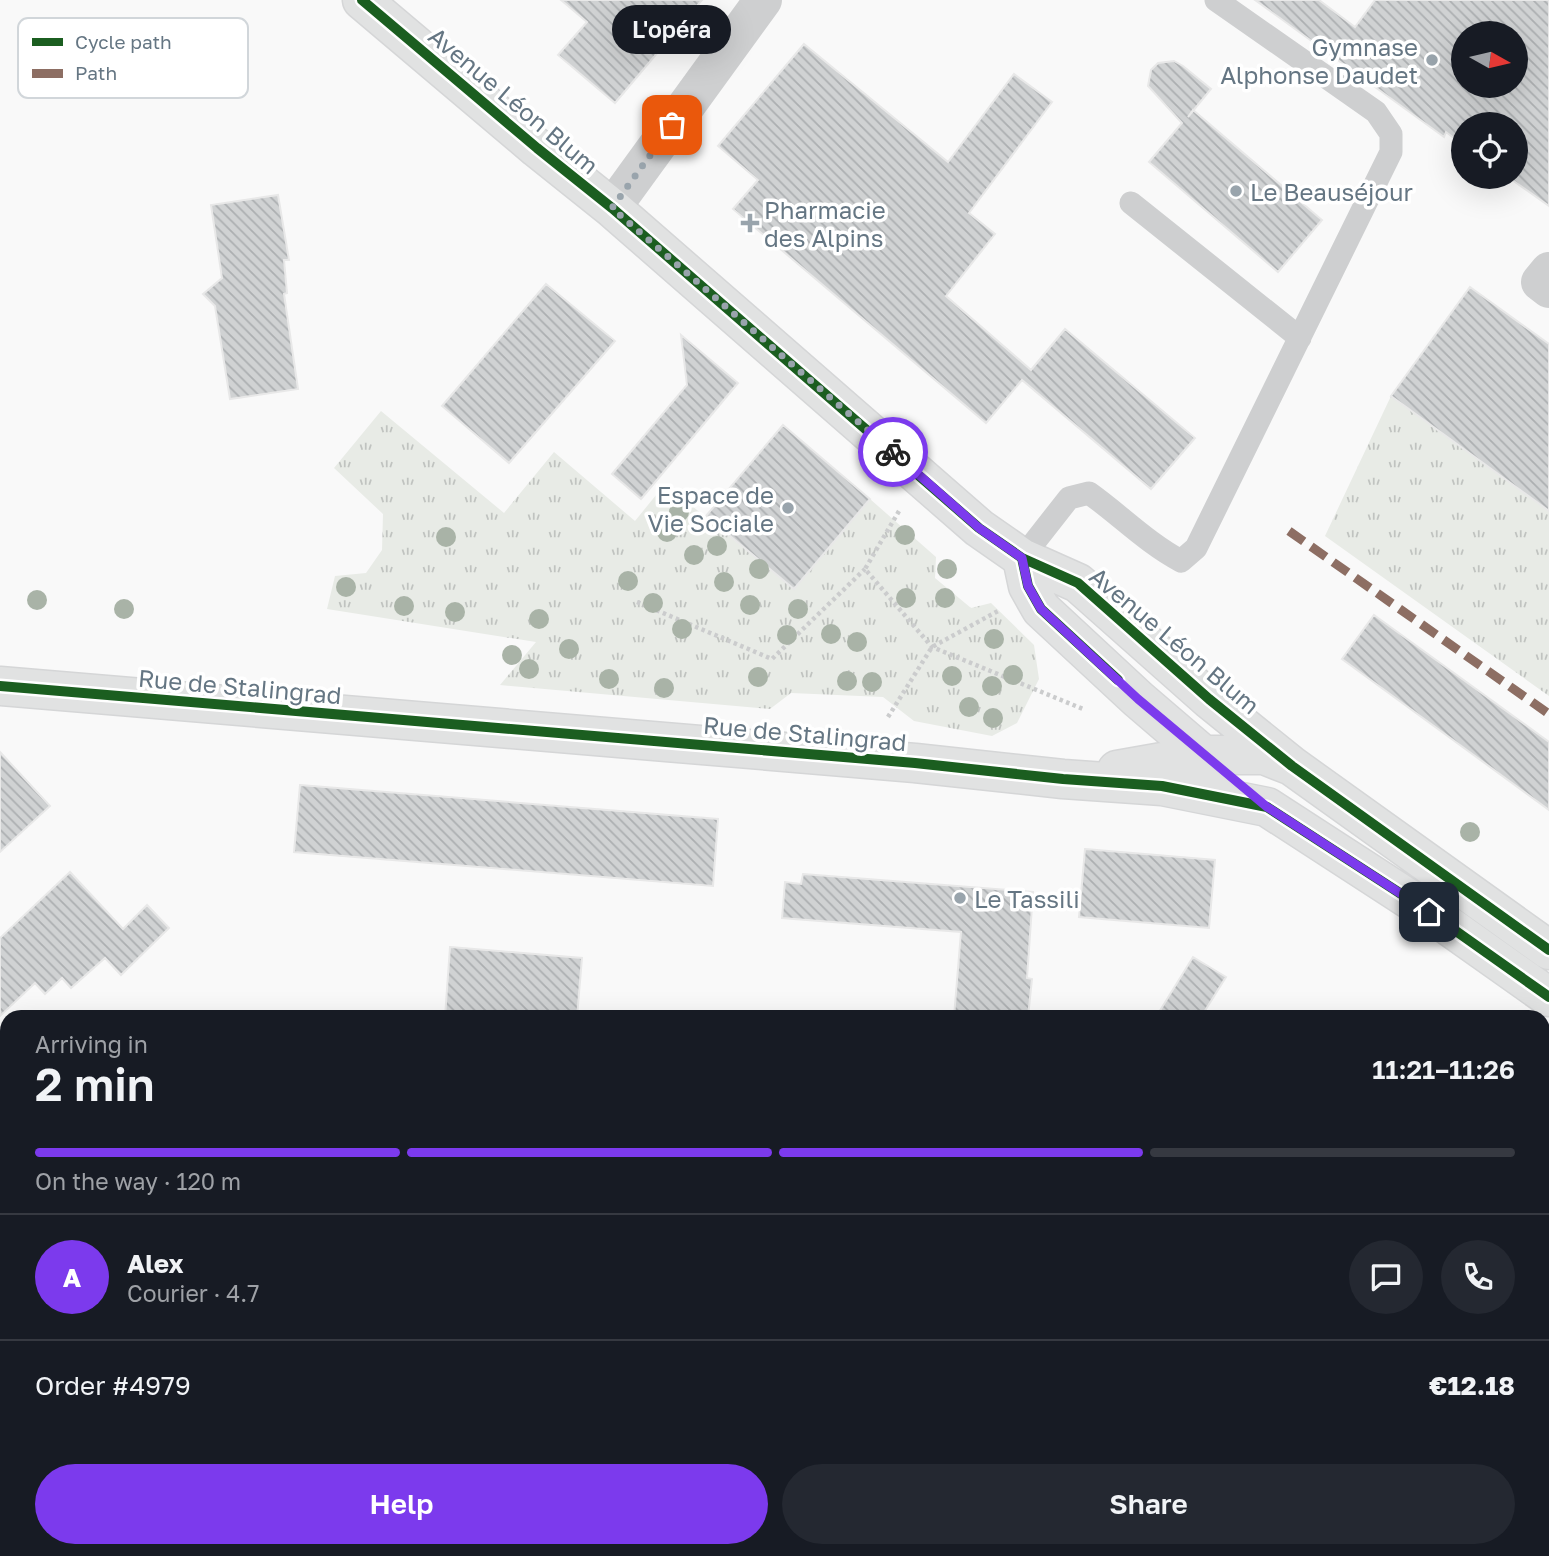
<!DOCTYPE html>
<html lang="en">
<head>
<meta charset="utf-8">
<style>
	body { margin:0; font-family:"Golos Text",sans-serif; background:#242831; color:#f1f3f6; height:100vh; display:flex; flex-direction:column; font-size:26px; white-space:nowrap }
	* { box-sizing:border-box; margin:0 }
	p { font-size:23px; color:#9ea1a6 }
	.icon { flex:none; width:38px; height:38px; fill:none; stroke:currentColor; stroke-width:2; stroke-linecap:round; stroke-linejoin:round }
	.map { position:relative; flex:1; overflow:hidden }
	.panel { position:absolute; left:0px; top:1010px; width:1550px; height:548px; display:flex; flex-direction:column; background:#171b24; border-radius:21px 21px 0 0; box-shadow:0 7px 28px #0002 }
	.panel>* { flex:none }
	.needle { width:46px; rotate:98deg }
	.tools { position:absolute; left:1451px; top:21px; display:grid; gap:14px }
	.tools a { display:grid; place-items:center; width:77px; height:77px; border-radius:50%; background:#171b24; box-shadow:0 7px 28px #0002; font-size:35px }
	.pin { position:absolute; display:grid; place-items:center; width:60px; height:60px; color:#fff; margin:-30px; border-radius:14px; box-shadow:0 4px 10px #0006 }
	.courier { position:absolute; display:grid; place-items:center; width:70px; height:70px; margin:-35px; border:5px solid #7c3aed; border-radius:50%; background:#fff; color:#222; box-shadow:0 2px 9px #0007 }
	.bubble { position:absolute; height:49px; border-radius:24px; background:#171b24; box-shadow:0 7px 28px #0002; font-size:23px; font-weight:600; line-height:49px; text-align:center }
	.headline em { font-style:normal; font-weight:600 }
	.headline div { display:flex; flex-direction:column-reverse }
	.headline { display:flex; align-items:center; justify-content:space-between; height:119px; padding:0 35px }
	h1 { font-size:46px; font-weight:600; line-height:52px }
	.bar { display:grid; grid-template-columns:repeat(4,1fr); gap:10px 7px; align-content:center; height:84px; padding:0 35px }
	.bar i { height:9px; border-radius:5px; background:#363941 }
	.bar .selected { background:#7c3aed }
	.bar p { grid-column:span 4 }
	.line { display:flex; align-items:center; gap:18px; padding:0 35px; border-top:2px solid #363941 }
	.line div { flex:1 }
	.round { display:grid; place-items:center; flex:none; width:74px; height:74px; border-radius:37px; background:#242831 }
	.action { display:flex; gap:14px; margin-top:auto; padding:14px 35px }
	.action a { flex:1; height:80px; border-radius:42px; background:#7c3aed; color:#fff; font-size:28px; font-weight:600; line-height:80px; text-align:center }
	.action a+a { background:#242831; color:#f1f3f6 }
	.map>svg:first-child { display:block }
	.park { fill:url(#park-tufts) }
	.garden { fill:#e8ebe6 }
	.building { fill:url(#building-back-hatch); stroke:#e8e8e8; stroke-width:2; fill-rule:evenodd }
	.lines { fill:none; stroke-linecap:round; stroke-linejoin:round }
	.secondary-casing { stroke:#d5d6d7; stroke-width:41 }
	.path { stroke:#cbcccd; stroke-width:4.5; stroke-dasharray:3.5 3.5; stroke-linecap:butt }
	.lane { stroke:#cecfd0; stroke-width:23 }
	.street { stroke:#cecfd0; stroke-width:38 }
	.secondary { stroke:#e1e2e2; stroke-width:38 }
	.quiet { stroke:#8d6e63; stroke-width:9; stroke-dasharray:18 9; stroke-linecap:butt }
	.cycleway-casing { stroke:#fff; stroke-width:15 }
	.cycleway { stroke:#1b5e20; stroke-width:10 }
	.tree { fill:#a9b3a7 }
	.done { stroke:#99a4ac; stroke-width:7; stroke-dasharray:0 12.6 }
	.route { stroke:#7c3aed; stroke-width:9 }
	.poi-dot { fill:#99a4ac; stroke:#fff; stroke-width:2.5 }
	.labels { text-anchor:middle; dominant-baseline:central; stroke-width:7; stroke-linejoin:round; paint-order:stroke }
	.poi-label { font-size:24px; fill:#657683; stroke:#fff; text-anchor:start }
	.street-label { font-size:24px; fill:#657683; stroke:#fff }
	.key { fill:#fff; stroke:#d1d6da; stroke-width:2 }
	.key-label { font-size:19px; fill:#657683 }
</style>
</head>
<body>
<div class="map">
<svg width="1549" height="1556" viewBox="0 0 1549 1556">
	<defs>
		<pattern id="park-tufts" width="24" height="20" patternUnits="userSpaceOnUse" patternTransform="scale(1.75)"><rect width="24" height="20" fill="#e8ebe6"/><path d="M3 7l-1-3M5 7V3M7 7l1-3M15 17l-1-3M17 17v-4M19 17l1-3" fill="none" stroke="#c0c3c0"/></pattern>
		<pattern id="building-back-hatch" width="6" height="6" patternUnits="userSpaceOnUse" patternTransform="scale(1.75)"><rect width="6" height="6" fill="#d0d2d3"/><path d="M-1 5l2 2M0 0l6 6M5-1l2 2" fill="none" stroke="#acafb1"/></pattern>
	</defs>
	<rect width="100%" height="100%" fill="#f9f9f9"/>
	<path class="park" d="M1391 396 1549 511V696L1325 536Z
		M381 411 504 513 554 452 635 521 665 484 794 589 870 499 936 557 935 578 971 608 991 603 1034 645 1039 679 1017 723 992 736 914 721 883 697 791 693 770 709 500 685 536 642 327 609 335 576 366 573 382 550 383 514 334 468Z"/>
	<path class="garden" d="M1544 1355 1549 1359V1556H1102L1094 1551 1544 1550Z"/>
	<path class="building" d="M561 0H702L615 103 558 55 587 22Z
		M1255 0H1319L1355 27 1375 0H1549V206L1508 177H1516V124H1463V145L1446 132 1444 137ZM1463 33H1516V86H1463Z
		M804 44 948 162 1014 74 1052 102 969 213 995 234 946 296 1031 370 1065 329 1195 438 1151 489 1022 380 986 423 733 209 758 180 718 146Z
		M1174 61 1183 66 1211 89 1188 117 1193 110 1322 220 1278 272 1149 162 1182 123 1148 86 1151 70 1158 63Z
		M278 195 289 260H284L287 293 284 294 298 389 230 399 215 306 203 294 222 278 211 205Z
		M546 284 615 341 509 463 442 406Z
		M1470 287 1549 344V511L1391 396Z
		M681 335 738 383 641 499 612 474 687 385Z
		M783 425 870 499 794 589 706 516Z
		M1374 615 1549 742V810L1342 659Z
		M0 752 50 806 0 852Z
		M300 785 718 819 713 886 294 852Z
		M1085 849 1215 860 1209 928 1079 917Z
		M70 872 123 929 147 905 169 928 121 975 105 958 71 988 62 978 45 994 35 983 0 1016V938Z
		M803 874 1033 892 1027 978 1032 979 1028 1017H954L961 932 782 918 785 882 801 884Z
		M450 947 582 958 577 1017H445Z
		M1193 957 1226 977 1201 1017H1156Z"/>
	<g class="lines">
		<g class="secondary-casing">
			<path id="secondary" d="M362 0 537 148 612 208 979 528 1022 558 1078 583 1209 699 1292 766
				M1022 558 1028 586 1041 609 1138 699 1215 765
				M0 686 915 763 1063 779 1162 786 1267 807 1429 912 1549 997
				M1117 770 1202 755H1264L1292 766 1549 950"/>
		</g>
		<path class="path" d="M899 511 865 569 932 647 1083 709
			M637 602 772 659 865 569
			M888 717 932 647 998 611"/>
		<path class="lane" d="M1131 203 1300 338
			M1022 558 1069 498 1089 493C1120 515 1147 543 1181 561L1196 548 1391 152V134L1376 112 1216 0"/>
		<path class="street" d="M612 208 763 0
			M1549 271 1540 282 1549 289
			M0 1545 10 1556"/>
		<use href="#secondary" class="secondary"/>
		<path class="quiet" d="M1289 531 1549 714
			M1017 1550 1022 1556"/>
		<g class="cycleway-casing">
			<path id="cycleway" d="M362 0 537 148 612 208 979 528 1022 558 1078 583 1209 699 1292 766 1549 950
				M1022 558 1028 586 1041 609 1118 680
				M0 686 915 763 1063 779 1162 786 1267 807 1429 912 1549 997"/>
		</g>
		<use href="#cycleway" class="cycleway"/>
	</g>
	<g class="tree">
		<circle cx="679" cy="512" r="10"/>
		<circle cx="667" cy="532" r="10"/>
		<circle cx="905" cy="535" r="10"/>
		<circle cx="446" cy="537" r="10"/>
		<circle cx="717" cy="546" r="10"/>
		<circle cx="694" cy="555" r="10"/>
		<circle cx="759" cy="569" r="10"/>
		<circle cx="947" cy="569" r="10"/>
		<circle cx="628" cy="581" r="10"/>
		<circle cx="724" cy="582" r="10"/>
		<circle cx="346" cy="587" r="10"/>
		<circle cx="906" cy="598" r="10"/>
		<circle cx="945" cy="598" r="10"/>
		<circle cx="37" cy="600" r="10"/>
		<circle cx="653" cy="603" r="10"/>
		<circle cx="750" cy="605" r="10"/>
		<circle cx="404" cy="606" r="10"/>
		<circle cx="124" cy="609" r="10"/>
		<circle cx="798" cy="609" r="10"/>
		<circle cx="455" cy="612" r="10"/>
		<circle cx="539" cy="619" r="10"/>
		<circle cx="682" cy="629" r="10"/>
		<circle cx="831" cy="634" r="10"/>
		<circle cx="787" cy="635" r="10"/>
		<circle cx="994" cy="639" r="10"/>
		<circle cx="857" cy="642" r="10"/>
		<circle cx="569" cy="649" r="10"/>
		<circle cx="512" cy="655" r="10"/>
		<circle cx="529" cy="669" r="10"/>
		<circle cx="1013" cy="675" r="10"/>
		<circle cx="952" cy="676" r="10"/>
		<circle cx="758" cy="677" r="10"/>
		<circle cx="609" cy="679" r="10"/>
		<circle cx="847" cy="681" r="10"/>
		<circle cx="872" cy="682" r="10"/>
		<circle cx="992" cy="686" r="10"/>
		<circle cx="664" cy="688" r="10"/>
		<circle cx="969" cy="707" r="10"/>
		<circle cx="993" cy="718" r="10"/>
		<circle cx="1470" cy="832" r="10"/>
	</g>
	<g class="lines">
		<path class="done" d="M672 125 612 208 893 452"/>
		<path class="route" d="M893 452 979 528 1022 558 1028 586 1041 609 1138 699 1267 807 1429 912"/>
	</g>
	<g class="poi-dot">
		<circle cx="1432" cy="60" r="7"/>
		<circle cx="1236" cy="191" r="7"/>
		<path d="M746.5 212.5h7v7h7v7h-7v7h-7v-7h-7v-7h7z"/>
		<circle cx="788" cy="508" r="7"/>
		<circle cx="960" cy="898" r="7"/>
	</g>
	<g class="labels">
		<g class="poi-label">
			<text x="1418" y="46" text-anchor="end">Gymnase<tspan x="1418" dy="28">Alphonse Daudet</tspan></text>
			<text x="1250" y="191">Le Beauséjour</text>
			<text x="764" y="209">Pharmacie<tspan x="764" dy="28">des Alpins</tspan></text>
			<text x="774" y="494" text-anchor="end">Espace de<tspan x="774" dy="28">Vie Sociale</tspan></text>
			<text x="974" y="898">Le Tassili</text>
		</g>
		<g class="street-label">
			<text transform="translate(514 100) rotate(40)">Avenue Léon Blum</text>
			<text transform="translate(1175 640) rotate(40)">Avenue Léon Blum</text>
			<text transform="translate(240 686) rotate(5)">Rue de Stalingrad</text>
			<text transform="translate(805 733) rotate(5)">Rue de Stalingrad</text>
		</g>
	</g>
	<rect x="18" y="18" width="230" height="80" rx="10" class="key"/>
	<rect x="32" y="38" width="31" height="8" fill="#1b5e20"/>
	<rect x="32" y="69" width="31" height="9" fill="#8d6e63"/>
	<g class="key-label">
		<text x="75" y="49">Cycle path</text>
		<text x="75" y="80">Path</text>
	</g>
</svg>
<div class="tools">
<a><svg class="needle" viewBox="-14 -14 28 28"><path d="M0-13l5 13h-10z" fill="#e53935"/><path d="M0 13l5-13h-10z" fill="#9ea1a6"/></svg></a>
<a><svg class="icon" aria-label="locate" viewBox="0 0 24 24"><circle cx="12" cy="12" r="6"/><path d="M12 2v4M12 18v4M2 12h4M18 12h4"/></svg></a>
</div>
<div class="pin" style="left:672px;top:125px;background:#ea580c"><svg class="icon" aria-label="bag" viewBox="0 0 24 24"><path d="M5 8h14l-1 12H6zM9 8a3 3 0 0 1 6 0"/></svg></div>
<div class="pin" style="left:1429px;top:912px;background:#1f2937"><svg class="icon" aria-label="home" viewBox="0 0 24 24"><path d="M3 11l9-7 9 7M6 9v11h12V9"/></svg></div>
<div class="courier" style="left:893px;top:452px"><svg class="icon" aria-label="bike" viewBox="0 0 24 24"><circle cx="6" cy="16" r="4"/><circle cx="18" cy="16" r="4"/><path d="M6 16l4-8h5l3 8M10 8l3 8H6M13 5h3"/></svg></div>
<div class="bubble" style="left:612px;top:5px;width:119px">L'opéra</div>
<section class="panel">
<div class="headline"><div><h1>2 min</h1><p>Arriving in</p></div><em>11:21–11:26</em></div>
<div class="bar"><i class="selected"></i><i class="selected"></i><i class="selected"></i><i></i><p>On the way · 120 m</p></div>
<div class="line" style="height:126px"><b class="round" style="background:#7c3aed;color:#fff">A</b><div><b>Alex</b><p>Courier · 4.7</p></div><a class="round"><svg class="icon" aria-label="chat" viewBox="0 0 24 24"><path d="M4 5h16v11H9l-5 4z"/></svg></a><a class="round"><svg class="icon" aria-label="phone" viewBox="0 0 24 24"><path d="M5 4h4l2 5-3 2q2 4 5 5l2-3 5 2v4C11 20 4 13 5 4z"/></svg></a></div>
<div class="line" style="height:91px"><div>Order #4979</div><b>€12.18</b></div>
<div class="action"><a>Help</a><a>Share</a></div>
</section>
</div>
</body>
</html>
